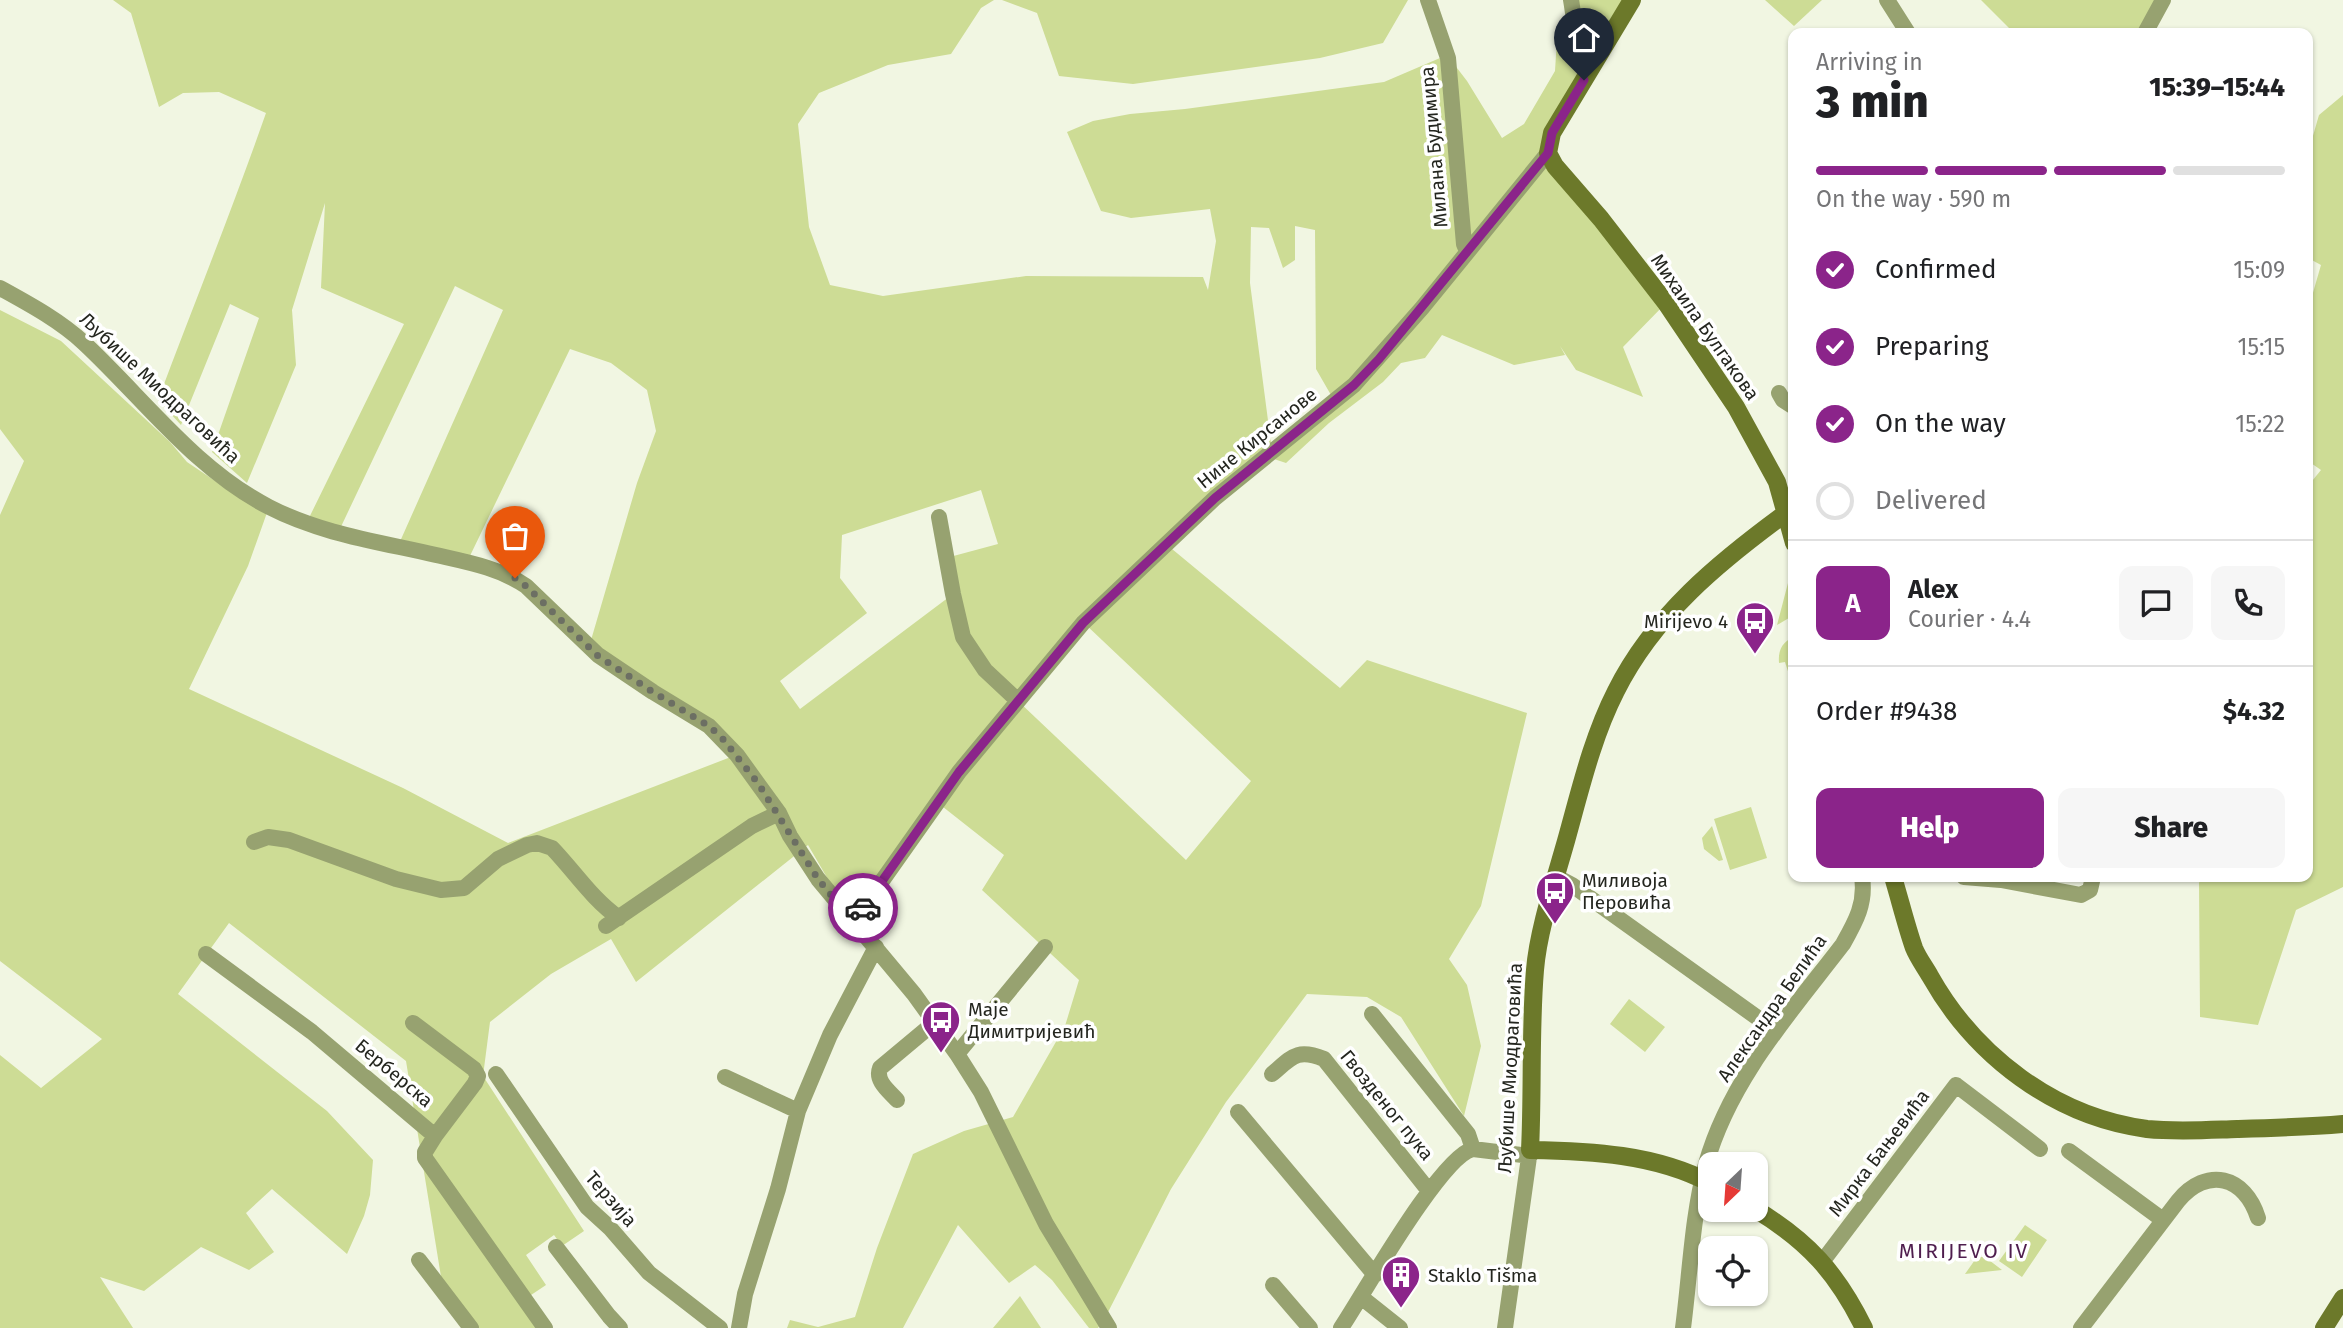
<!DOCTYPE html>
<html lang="en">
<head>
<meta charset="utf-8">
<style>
	body { margin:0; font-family:"Fira Sans",sans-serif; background:#f6f6f6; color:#202124; height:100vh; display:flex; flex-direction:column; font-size:26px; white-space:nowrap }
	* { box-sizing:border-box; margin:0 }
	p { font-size:23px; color:#757577 }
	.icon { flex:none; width:38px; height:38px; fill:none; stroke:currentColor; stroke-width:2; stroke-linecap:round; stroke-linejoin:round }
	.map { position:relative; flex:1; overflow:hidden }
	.sheet { position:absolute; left:1788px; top:28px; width:525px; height:854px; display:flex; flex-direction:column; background:#fff; border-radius:14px; box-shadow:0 2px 5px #0004 }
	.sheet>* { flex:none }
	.needle { width:46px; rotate:205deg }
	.controls { position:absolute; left:1698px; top:1152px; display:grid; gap:14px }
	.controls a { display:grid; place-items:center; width:70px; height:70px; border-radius:14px; background:#fff; box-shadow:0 2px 5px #0004; font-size:35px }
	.pin { position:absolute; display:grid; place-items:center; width:60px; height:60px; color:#fff; margin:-72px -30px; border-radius:50% 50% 50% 0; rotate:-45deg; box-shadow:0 0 7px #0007 }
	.pin .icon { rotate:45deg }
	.courier { position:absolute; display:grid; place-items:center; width:70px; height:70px; margin:-35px; border:5px solid #8b248a; border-radius:50%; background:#fff; color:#222; box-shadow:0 2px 9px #0007 }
	.head em { font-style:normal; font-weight:800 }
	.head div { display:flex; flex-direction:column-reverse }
	.head { display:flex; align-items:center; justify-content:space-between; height:119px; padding:0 28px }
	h1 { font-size:46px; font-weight:800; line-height:52px }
	.bar { display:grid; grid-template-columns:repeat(4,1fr); gap:10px 7px; align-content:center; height:84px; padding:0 28px }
	.bar i { height:9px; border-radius:5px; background:#e0e0e0 }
	.bar .current { background:#8b248a }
	.bar p { grid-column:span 4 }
	.line { display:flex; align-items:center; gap:18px; padding:0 28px; border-top:2px solid #e0e0e0 }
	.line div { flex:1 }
	.round { display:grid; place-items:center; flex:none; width:74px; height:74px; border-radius:14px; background:#f6f6f6 }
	ol { padding:0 28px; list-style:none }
	li { display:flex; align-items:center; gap:21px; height:77px }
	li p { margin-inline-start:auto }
	li .icon { padding:7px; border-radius:50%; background:#8b248a; color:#fff; stroke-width:4 }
	li:last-child { color:#757577 }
	li i { width:38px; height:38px; border:4px solid #e0e0e0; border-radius:50% }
	.primary-button { display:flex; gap:14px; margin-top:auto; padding:14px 28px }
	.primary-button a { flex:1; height:80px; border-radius:14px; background:#8b248a; color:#fff; font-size:28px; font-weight:800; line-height:80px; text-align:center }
	.primary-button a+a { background:#f6f6f6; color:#202124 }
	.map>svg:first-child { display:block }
	.green { fill:#cddc95; fill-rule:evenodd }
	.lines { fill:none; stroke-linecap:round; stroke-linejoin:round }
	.street { stroke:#97a270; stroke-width:16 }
	.secondary { stroke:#6c792a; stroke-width:18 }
	.done { stroke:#6c6f63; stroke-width:7; stroke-dasharray:0 12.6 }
	.route { stroke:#8b248a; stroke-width:9 }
	.labels { text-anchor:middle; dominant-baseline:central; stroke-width:7; stroke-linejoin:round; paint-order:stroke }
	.street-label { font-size:19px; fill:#24261f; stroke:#fff }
	.poi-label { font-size:19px; fill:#24261f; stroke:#fff; text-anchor:start }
	.neighbourhood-label { font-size:21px; letter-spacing:2px; fill:#4f1e4e; stroke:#fff }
</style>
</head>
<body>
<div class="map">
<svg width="2343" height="1328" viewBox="0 0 2343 1328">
	<rect width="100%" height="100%" fill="#f1f6e2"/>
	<path class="green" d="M113 0H994L981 8 951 54 888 65 819 93 798 124 809 227 830 285 883 296 1026 276 1203 277 1208 290 1216 241 1210 209 1131 218 1101 211 1067 132 1093 121 1130 114 1185 109 1384 82 1447 55 1467 81 1502 138 1524 124 1555 71 1557 39 1577 37 1571 0H1632L1548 153 1666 303 1623 347 1643 397 1576 370 1560 346 1565 355 1514 365 1442 335 1425 358 1401 363 1383 382 1329 423 1286 463 1271 458 1166 544 1340 688 1367 660 1527 713 1481 906 1449 959 1467 985 1481 1046 1464 1116 1401 1017 1367 997 1307 994 1226 1102 1171 1189 1104 1320 1098 1328H1089L1052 1280 1035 1265 1009 1283 958 1225 903 1328H787L790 1320 818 1327 855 1317 877 1248 913 1154 964 1131 1013 1117 1065 1026 1079 980 982 890 1004 855 938 803 853 922 808 845 636 982 611 939 551 974 490 1022 483 1076 584 1231 562 1246 554 1235 526 1255 546 1285 525 1299 545 1328H470L443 1289 406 1061 229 923 178 994 327 1111 373 1160 370 1195 364 1216 347 1254 272 1189 246 1213 274 1252 249 1270 201 1247 144 1291 100 1277 133 1328H0V1055L41 1088 102 1039 0 961V515L24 461 0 429V310L61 341 170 442 187 462 239 497 269 507 248 566 189 689 403 788 508 843 736 755 589 647 637 483 656 431 647 390 611 363 570 349 467 562 398 546 503 310 455 286 338 533 306 524 404 324 321 288 325 203 292 310 296 365 247 483 212 452 259 318 230 304 181 425 158 400C194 304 232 210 266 113L219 92 183 93 159 107 131 13ZM1295 226 1315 230 1316 369 1335 402 1272 451 1250 283 1251 227 1269 228 1283 268 1295 260ZM981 490 998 544 946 558 953 594 800 709 780 681 867 613 840 578 842 535ZM1084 623 1251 781 1186 860 1018 701Z
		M1002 0H1408L1383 43 1320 58 1133 84 1059 76 1037 13Z
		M1765 0H1822L1794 26Z
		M1981 0H2163L2145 33H2014Z
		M2343 95V887L2296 910 2258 1025 2200 1017 2199 883 2201 877H2308V486L2321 470 2308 461V310L2321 265 2308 258V153L2319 115Z
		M1788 583 1794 600V615L1777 625Z
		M1794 637V690L1785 662 1779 663C1778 650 1782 642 1794 637Z
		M1751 807 1767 858 1730 870 1714 819Z
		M1712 826 1723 860 1719 861 1704 849 1702 838Z
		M1629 999 1665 1027 1645 1052 1610 1024Z
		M2025 1225 2047 1240 2022 1277 1999 1261Z
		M1977 1257H1985L2002 1270 1965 1274Z
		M1020 1296 1041 1328H993Z"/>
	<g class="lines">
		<path class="street" d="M1428 0 1448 58 1464 244 1467 251
			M1571 0C1575 23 1575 45 1595 60
			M1887 0 1908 33
			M2145 33 2163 0
			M0 288C29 304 59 320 84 343 144 399 195 469 269 507 321 534 380 542 436 555 467 562 500 568 526 586L598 655 653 692 709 726 737 755 779 813 790 836 818 879 914 994 957 1054 981 1092 1046 1224 1109 1328
			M1779 393 1783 400 1794 407
			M939 517 953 594 963 637 985 670 1017 700
			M254 842 268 837 289 840 396 879 441 890 464 888 498 859 527 845 537 843 552 848C575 872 592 899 619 918
			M1557 877 1572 885 1776 1031
			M1964 877 2001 880 2081 895 2090 890 2093 877
			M853 922 959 772 1083 623 1215 498 1354 385 1422 308 1548 153
			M606 926 752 826 779 813
			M206 954 312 1032 435 1136 425 1152V1158L545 1328
			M1372 1014 1468 1134 1473 1149
			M413 1023 474 1069 478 1076 475 1083 435 1136
			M957 1054 1045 947
			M496 1074 587 1207 610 1228 649 1273 720 1328
			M1272 1074C1292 1057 1297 1048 1324 1059L1429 1191
			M725 1077 798 1111
			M897 1100C889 1091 875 1081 880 1068L935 1022
			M1238 1112 1375 1275
			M2069 1151 2163 1220
			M556 1247 609 1316 620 1328
			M419 1260 471 1328
			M1822 1262 1956 1085 2040 1149
			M1273 1285 1310 1328
			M1361 1297 1400 1328
			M739 1328 745 1294 778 1189 798 1111 830 1035 876 947
			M1341 1328C1363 1295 1441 1156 1473 1149L1530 1156
			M1505 1328 1530 1150
			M1683 1328C1690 1275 1692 1216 1706 1164 1730 1079 1791 1012 1843 944 1856 921 1866 903 1862 877
			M2081 1328 2178 1201C2207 1166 2245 1176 2258 1218"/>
		<path class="secondary" d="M1632 0 1552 133 1548 153 1555 166 1601 219 1666 303 1736 407 1777 482 1794 543
			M1893 877C1900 900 1906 925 1914 948 1918 958 1925 967 1930 976 1975 1056 2055 1117 2147 1129 2177 1132 2207 1130 2237 1129 2272 1128 2308 1127 2343 1124
			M1710 1183C1655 1154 1591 1151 1530 1150 1533 1090 1530 1029 1535 970 1538 931 1555 880 1566 841 1580 791 1592 738 1616 691 1654 615 1719 562 1786 513
			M1755 1209C1808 1241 1837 1273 1864 1328
			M2324 1328 2343 1298"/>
	</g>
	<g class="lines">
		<path class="done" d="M515 578 526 586 598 656 653 692 709 726 722 738 758 783 818 879 853 922 863 908"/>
		<path class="route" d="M863 908 959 772 1083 623 1215 498 1354 385 1379 359 1548 153 1552 133 1584 80"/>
	</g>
	<defs>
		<g id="bus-pin" transform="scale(2.0125)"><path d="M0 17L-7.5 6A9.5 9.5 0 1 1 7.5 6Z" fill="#8b248a" stroke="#fff"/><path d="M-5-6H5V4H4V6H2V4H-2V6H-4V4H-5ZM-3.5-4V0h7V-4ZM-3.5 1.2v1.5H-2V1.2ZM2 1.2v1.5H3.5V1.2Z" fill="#fff"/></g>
		<g id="building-pin" transform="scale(2.0125)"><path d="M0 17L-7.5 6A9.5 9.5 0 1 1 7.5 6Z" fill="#8b248a" stroke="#fff"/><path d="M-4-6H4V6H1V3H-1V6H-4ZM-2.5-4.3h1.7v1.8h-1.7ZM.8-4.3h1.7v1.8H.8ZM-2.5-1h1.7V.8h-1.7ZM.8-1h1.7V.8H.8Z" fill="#fff"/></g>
	</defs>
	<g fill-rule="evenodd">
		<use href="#bus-pin" x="1755" y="621"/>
		<use href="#bus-pin" x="1555" y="891"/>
		<use href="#bus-pin" x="941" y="1020"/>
		<use href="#building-pin" x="1401" y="1275"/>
	</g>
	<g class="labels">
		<g class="street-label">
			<text transform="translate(1434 147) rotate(-95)">Милана Будимира</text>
			<text transform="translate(1705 327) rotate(55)">Михаила Булгакова</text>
			<text transform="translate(160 388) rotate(43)">Љубише Миодраговића</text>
			<text transform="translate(1257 438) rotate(-39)">Нине Кирсанове</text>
			<text transform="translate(1772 1008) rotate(-55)">Александра Белића</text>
			<text transform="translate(1510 1068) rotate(-87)">Љубише Миодраговића</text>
			<text transform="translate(394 1073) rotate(40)">Берберска</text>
			<text transform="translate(1387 1105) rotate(51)">Гвозденог пука</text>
			<text transform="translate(1879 1153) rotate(-53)">Мирка Бањевића</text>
			<text transform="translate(611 1199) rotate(49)">Терзија</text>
		</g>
		<g class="poi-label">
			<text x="1728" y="621" text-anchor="end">Mirijevo 4</text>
			<text x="1582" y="880">Миливоја<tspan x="1582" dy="22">Перовића</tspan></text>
			<text x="968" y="1009">Маје<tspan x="968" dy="22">Димитријевић</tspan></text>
			<text x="1428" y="1275">Staklo Tišma</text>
		</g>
		<g class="neighbourhood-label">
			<text x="1964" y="1251">MIRIJEVO IV</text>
		</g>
	</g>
</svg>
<div class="controls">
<a><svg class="needle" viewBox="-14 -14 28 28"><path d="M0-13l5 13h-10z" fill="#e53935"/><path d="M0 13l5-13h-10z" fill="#757577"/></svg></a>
<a><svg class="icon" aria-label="locate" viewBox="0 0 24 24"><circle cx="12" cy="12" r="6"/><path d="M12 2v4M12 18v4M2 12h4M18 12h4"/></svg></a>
</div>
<div class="pin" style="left:515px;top:578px;background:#ea580c"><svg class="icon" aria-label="bag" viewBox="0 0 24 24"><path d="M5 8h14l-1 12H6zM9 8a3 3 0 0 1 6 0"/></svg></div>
<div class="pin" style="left:1584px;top:80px;background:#1f2937"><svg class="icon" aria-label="home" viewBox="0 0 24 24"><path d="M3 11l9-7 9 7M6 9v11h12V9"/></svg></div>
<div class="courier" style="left:863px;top:908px"><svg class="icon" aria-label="car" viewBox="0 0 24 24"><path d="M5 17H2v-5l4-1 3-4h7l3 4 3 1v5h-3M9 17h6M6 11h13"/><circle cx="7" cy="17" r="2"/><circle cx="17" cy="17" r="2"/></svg></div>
<section class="sheet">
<div class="head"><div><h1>3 min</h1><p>Arriving in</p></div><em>15:39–15:44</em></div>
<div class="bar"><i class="current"></i><i class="current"></i><i class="current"></i><i></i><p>On the way · 590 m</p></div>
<ol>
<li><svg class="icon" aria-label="check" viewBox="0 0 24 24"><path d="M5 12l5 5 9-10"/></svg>Confirmed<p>15:09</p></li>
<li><svg class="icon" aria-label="check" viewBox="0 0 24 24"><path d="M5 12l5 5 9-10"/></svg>Preparing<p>15:15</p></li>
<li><svg class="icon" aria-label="check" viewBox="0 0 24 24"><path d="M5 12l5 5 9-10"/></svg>On the way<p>15:22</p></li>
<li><i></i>Delivered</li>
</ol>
<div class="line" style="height:126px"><b class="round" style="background:#8b248a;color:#fff">A</b><div><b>Alex</b><p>Courier · 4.4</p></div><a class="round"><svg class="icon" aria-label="chat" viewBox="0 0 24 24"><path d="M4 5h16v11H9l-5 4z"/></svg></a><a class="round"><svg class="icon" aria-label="phone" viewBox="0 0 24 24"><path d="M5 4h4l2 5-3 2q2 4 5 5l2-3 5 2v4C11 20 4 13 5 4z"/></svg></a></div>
<div class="line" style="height:91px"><div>Order #9438</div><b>$4.32</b></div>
<div class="primary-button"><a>Help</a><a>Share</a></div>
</section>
</div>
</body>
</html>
